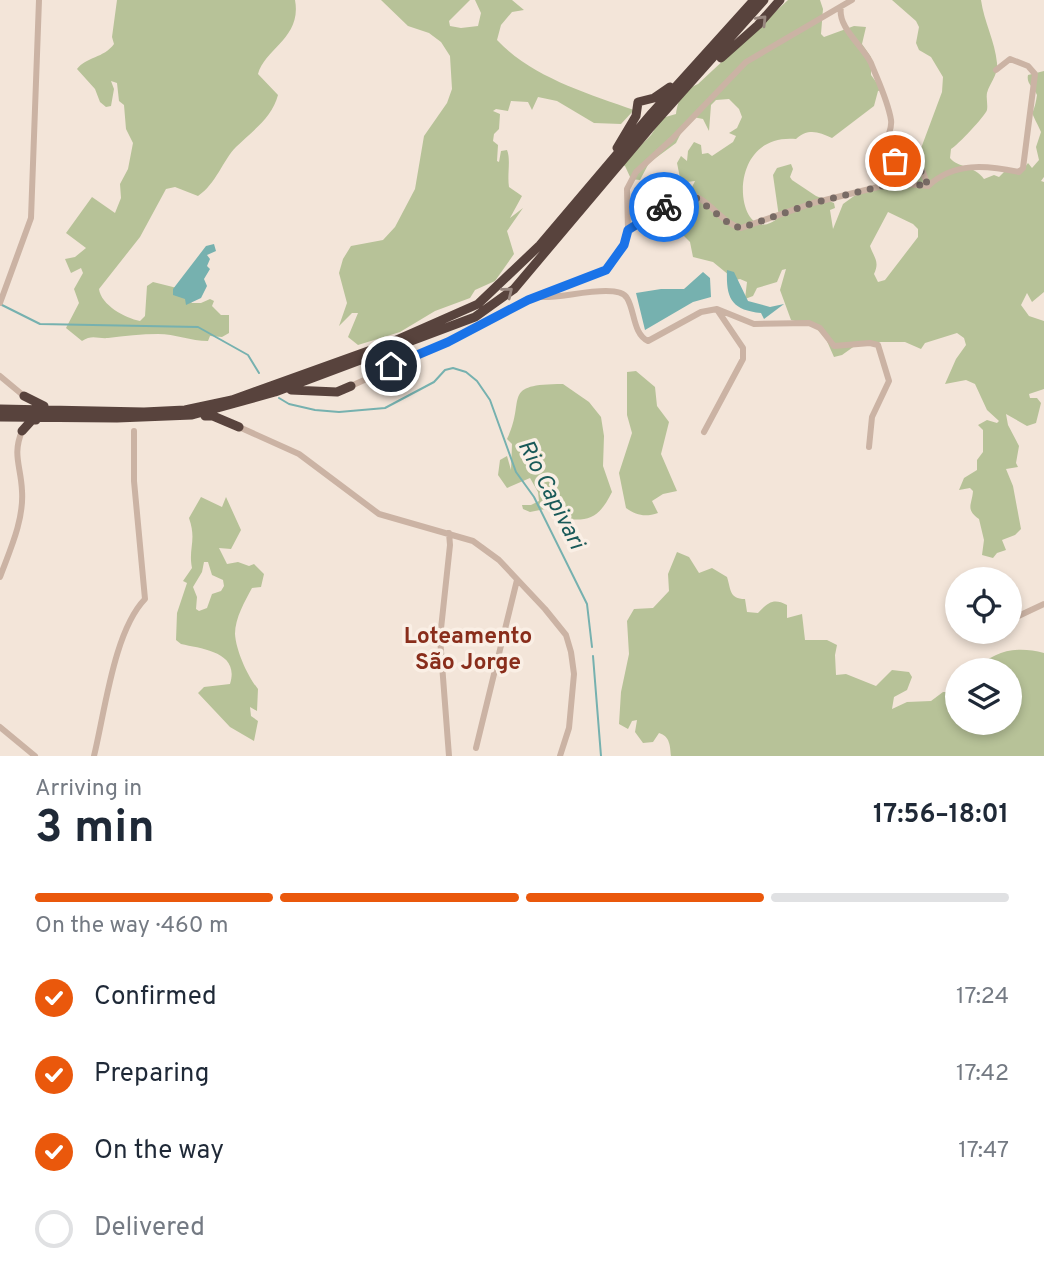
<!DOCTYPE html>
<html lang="en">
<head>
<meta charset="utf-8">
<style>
	body { margin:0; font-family:Overpass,sans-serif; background:#f2f2f3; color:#1f2937; height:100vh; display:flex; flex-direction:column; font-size:26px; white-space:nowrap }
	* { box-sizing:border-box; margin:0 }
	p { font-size:23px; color:#747a83 }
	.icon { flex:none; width:38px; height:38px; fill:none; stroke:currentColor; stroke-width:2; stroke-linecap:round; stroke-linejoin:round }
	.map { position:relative; height:756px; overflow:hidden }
	.sheet { display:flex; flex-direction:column; background:#fff; flex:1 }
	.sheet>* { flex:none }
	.buttons { position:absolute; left:945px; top:567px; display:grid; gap:14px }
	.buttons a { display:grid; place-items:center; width:77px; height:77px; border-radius:50%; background:#fff; box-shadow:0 4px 10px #0003; font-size:35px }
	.pin { position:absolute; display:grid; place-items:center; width:60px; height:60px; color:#fff; margin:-30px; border:4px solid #fff; border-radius:50%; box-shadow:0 2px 7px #0007 }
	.courier { position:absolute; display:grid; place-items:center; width:70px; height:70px; margin:-35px; border:5px solid #1a73e8; border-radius:50%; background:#fff; color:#222; box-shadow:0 2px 9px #0007 }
	.headline em { font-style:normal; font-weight:700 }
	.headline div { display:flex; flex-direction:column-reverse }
	.headline { display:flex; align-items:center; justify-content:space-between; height:119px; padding:0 35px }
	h1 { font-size:46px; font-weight:700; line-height:52px }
	.bar { display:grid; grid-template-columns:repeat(4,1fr); gap:10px 7px; align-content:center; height:84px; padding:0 35px }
	.bar i { height:9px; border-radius:5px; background:#e0e1e3 }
	.bar .current { background:#ea580c }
	.bar p { grid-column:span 4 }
	ol { padding:0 35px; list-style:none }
	li { display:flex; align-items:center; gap:21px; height:77px }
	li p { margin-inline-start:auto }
	li .icon { padding:7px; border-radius:50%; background:#ea580c; color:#fff; stroke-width:4 }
	li:last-child { color:#747a83 }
	li i { width:38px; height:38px; border:4px solid #e0e1e3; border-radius:50% }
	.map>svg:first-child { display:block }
	.green { fill:#b7c298; fill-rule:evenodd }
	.water { fill:#76b1af }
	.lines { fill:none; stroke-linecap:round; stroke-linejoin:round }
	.stream { stroke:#76b1af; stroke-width:2 }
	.minor { stroke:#cbb3a4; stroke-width:6 }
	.highway { stroke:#58433d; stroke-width:9 }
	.oneway { stroke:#998880 }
	.done { stroke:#786b65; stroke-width:7; stroke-dasharray:0 12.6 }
	.route { stroke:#1a73e8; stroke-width:9 }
	.labels { text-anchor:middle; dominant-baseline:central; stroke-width:7; stroke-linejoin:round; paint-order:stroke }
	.water-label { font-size:23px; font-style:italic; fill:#1a5a59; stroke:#faefe5 }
	.neighbourhood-label { font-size:23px; font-weight:bold; fill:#892d1b; stroke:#faefe5 }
</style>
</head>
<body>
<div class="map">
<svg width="1044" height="756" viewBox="0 0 1044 756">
	<rect width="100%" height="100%" fill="#f3e5d9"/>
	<path class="green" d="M117 0H295C302 38 265 48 258 74L278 95C272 118 252 131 236 147 223 160 216 184 198 196L175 187 166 189 140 237 99 289C101 305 125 318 140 321L145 316 147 286 153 282 177 288 192 303H201L210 299 214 301 212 306 221 315H229V333L222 337 210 336 208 341C191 341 175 334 158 334 142 334 124 336 108 338 98 339 92 334 82 341L66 328 79 303 74 289 83 273 81 268 71 273 65 259 75 257 86 248 66 233 92 197 115 213 121 198 120 184 128 169 133 143 126 129 124 105 119 101 117 83 111 81 114 89 111 106 106 107 100 102 95 89 77 69C86 57 104 58 114 44L112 37Z
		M381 0H470L449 21 450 26 461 28 478 26 481 13 475 0H512L524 10 512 12 501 25 497 40C532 77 586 93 634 110L621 124 594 123 557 101 538 97 532 110 528 102 511 101 508 111 496 109 493 111 500 114 499 129 494 134 493 141 498 145 497 161 499 162 501 151 507 150C511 159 507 175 509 187L522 196 510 218 523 208 507 231 514 254 495 281 475 290 470 298 435 311 400 332 358 345 348 337 358 313H352L339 326 347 303 339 273 343 259 351 246 383 240 395 227 415 189 424 136 447 103 452 89 450 56 441 42 429 33 408 26Z
		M788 0H820L823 9 821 34 824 37 854 26 866 27 862 44 871 57V75L882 90 878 91 874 106 832 138C819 132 808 128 796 139 719 132 737 256 779 217L773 175 777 168 791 164 793 169 790 177 792 180 816 196 834 203 835 208 830 210 833 229 843 204 861 191 885 182 898 165 907 162 917 149 920 151 942 92 943 77 931 57 919 50 916 43 919 27 916 21 892 0H981C984 22 995 41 997 63 998 76 990 82 987 93 986 99 988 104 987 110 985 116 958 145 951 149L950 158C958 168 974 165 984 179L994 175 999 177 1005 171H1022L1028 163 1032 168 1039 160 1036 147 1041 132C1028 104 1033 122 1037 95 1034 87 1026 84 1028 75L1044 71V177L1041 181 1044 182V292L1032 302 1027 293 1021 305 1029 316 1044 321V389L1029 394 1030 398H1037L1041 403 1036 423 1027 426 1006 414 1008 425 1019 446 1016 463 1018 467 1006 469 1013 486 1021 529 1015 535 1002 540 1006 550 997 553 993 558 982 555 984 540 979 519C965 509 972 505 973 491L970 488 959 490 964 478 977 470V460L983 452V430L978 425 987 420 997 423 999 421 987 410 975 384 966 380 945 384 956 359 966 345 964 338 957 333 925 343 921 349 905 342H881L856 345 842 355 834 357 826 339 814 326 791 320 780 290 786 269 782 270 777 282 757 288 753 296 745 299 747 282 740 279 735 280 713 262 693 257 690 242 673 225 676 218 684 214 677 202 689 193 695 181 687 182 680 178 677 163 681 156 687 161 688 151 694 142 701 145 702 154 708 153 712 156 733 142 736 136 729 133 737 128 742 117 739 109 729 99 716 100 711 105 709 131 703 119 693 117 686 123 676 143 649 163 640 180 631 179 625 166 621 165 651 135 662 118 676 114C678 99 683 90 698 84ZM888 212 913 224 918 229V237L885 280 878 282 874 274C880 261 874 258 870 246Z
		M636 371 655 387 657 406 669 422 661 454 677 491 663 494 652 501 658 513C646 517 637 516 626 508L619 473 632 433 627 415V372Z
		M563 384 589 402 601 417 604 436 603 466 612 492C598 520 588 522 558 518L550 508 530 512 523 509 522 505H531L539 501 538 492 530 478 507 488 498 475 500 460 507 456 511 470 512 444 507 439C527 399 499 384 563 384Z
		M201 497 222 507 226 497 241 530 231 549 219 548 227 564 238 562 249 566 254 564 264 574 261 587 252 588C245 601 235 618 235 634 236 651 248 677 258 689L257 711 250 707 251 716 258 721 254 741 230 727 198 693 204 687 230 684C240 652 203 649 181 644L176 640 177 613 187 583 183 581 192 568C188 548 197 541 189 518ZM204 562H208L212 575 223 580 224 586 221 591 212 594 207 608 199 611 196 609 197 597 193 587 202 572Z
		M677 552 689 557 699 573 712 568 727 577C731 589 729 599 745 599L747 612 758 613C768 602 774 598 787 605V618L802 614 805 640H827L837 645 835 655 836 675 846 674 876 686 892 670 909 672 912 677 907 690 894 697 892 709 907 702 931 701 943 692H953L957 686V723H1010V670H975C995 650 1017 646 1044 653V756H671C670 746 670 736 659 733L653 742 643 743 635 732 637 720 632 721 628 729 619 724 621 692 629 654 627 621 634 609 653 608 669 591 668 574Z"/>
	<path class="water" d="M214 244 216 251 207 255 210 259 207 266 210 269 204 279 207 286 201 298 186 305 185 299 173 295V289L206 246Z
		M727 270 734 272 748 301 770 307 784 304 764 319 761 313C731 310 726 298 727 270Z
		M703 272 710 278 711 297 693 302 645 330 636 293 661 289H684Z"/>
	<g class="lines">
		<path class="stream" d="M2 305 40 324 198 327 248 355 259 373
			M279 398 289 404 315 410 339 412 385 408 434 382 445 370 453 368 466 372 477 381 490 400 516 472 534 497 587 604 592 647
			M593 656 601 756"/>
		<path class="minor" d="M841 7C837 27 863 46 871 63 878 81 888 101 891 120 893 133 882 139 888 156L919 168 923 172 928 186
			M928 186C954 162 986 165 1019 172L1023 168 1035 74 1028 66 1010 59 996 70
			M628 230 687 194C709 197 720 223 741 228L813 203 890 184 899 183 928 186
			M541 297C561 299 618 282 627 298 635 311 633 334 648 341L701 312 717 309 754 324 809 323 820 328 834 346 870 343 878 345 889 381 872 417 869 447
			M0 303 31 218 39 0
			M0 376 24 396
			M351 386 448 342 528 300 606 270 624 245 628 230 627 189 636 172 672 139 746 62 852 0
			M239 427 299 454 379 514 473 541 499 560 545 609 566 635 571 652 574 674 569 728 560 756
			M704 432 743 359V348L718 311
			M0 577C10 550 24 520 22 491 21 466 12 455 22 431
			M1010 620 1044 604
			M0 727 35 756
			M476 748 517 580
			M94 756C105 711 114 631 145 599L134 481V431
			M449 756 440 638 450 545 449 533"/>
		<path class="highway" d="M721 58 758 25 780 0
			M617 148 636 116 638 102 654 98 670 87
			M291 390 337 392 351 386
			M24 396 44 406
			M0 409 144 412 185 410 232 400 385 345 478 304 540 245 652 113 754 0
			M205 416H213L239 427
			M0 417 117 418 192 415 275 392 475 317 514 289 649 129 764 0
			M22 431 32 420H36"/>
	</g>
	<defs><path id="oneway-chevron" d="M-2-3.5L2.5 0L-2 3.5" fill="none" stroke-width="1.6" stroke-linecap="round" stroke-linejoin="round" transform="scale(1.75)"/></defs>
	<g class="oneway">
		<use href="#oneway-chevron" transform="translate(762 20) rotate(-46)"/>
		<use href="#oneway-chevron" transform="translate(508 292) rotate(-39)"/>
	</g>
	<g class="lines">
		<path class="done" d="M664 207 682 195 691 194 731 225 741 228 813 203 890 184 900 183 928 186 923 172 895 161"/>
		<path class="route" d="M391 366 448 342 528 300 606 270 624 245 628 230 664 207"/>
	</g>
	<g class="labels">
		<g class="water-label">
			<text transform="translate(550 495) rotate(63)">Rio Capivari</text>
		</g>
		<g class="neighbourhood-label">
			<text x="468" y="637">Loteamento<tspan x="468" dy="26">São Jorge</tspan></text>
		</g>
	</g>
</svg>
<div class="buttons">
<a><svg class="icon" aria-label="locate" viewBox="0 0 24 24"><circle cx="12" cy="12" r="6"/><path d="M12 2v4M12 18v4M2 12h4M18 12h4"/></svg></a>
<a><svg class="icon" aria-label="layers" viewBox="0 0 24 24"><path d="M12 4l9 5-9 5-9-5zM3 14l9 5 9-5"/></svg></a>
</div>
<div class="pin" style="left:895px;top:161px;background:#ea580c"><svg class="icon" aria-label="bag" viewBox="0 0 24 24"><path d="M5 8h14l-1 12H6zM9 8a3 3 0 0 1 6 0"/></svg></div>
<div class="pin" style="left:391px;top:366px;background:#1f2937"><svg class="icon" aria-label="home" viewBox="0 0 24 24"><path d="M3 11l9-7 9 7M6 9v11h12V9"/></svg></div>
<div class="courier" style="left:664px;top:207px"><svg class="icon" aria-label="bike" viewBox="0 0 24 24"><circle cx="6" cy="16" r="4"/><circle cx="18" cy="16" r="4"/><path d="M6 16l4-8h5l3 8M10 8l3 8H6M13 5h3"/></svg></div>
</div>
<section class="sheet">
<div class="headline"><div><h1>3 min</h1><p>Arriving in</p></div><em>17:56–18:01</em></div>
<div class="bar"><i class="current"></i><i class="current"></i><i class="current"></i><i></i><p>On the way · 460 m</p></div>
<ol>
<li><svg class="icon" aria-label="check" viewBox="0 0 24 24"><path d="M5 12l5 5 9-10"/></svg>Confirmed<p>17:24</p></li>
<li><svg class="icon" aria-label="check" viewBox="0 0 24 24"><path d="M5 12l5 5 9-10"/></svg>Preparing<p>17:42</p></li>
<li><svg class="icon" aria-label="check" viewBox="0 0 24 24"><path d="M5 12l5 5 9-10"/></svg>On the way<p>17:47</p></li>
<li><i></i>Delivered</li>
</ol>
</section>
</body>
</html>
